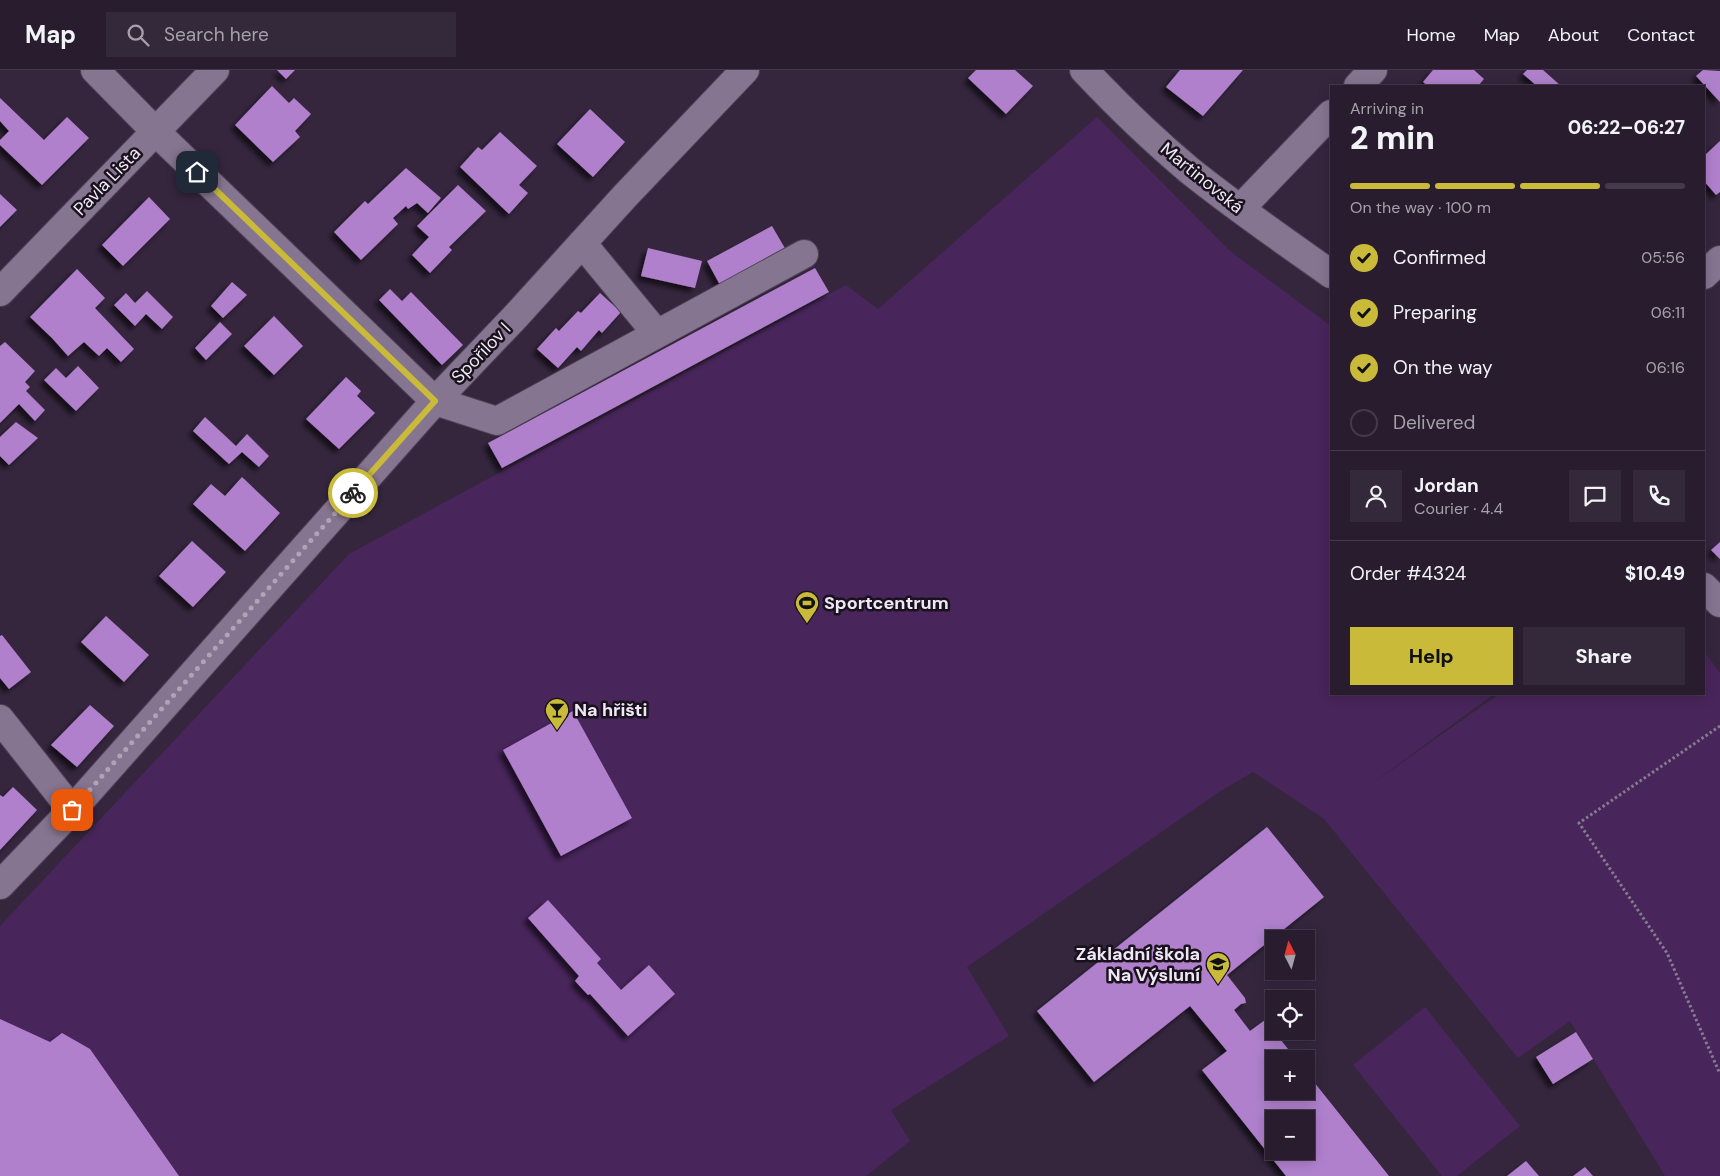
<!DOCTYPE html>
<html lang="en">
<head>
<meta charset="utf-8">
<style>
	body { margin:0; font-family:"DM Sans",sans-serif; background:#34293a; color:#f1f3f6; height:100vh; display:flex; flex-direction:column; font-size:19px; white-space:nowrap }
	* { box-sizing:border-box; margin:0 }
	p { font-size:16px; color:#a5a1aa }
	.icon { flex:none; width:28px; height:28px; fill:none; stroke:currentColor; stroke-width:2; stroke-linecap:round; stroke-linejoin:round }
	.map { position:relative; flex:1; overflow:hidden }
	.details { position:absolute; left:1330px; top:15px; width:375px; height:610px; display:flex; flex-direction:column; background:#281c2e; border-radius:0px; box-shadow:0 2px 12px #0003,0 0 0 1px #443a4a }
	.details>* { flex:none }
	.needle { width:32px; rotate:354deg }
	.buttons { position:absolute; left:1265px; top:860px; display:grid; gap:10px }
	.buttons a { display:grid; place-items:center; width:50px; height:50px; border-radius:0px; background:#281c2e; box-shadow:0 2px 12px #0003,0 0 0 1px #443a4a; font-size:25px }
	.pin { position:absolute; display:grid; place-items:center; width:42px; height:42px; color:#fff; margin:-21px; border-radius:10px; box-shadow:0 2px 8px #0006 }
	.courier { position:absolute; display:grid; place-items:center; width:50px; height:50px; margin:-25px; border:4px solid #caba3a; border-radius:50%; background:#fff; color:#222; box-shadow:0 1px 6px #0007 }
	.headline em { font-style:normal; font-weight:800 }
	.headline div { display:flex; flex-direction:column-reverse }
	.headline { display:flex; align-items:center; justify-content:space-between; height:85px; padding:0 20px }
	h1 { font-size:32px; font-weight:800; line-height:38px }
	.bar { display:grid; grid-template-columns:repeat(4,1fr); gap:8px 5px; align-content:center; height:60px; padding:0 20px }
	.bar i { height:6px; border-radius:4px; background:#443a4a }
	.bar .selected { background:#caba3a }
	.bar p { grid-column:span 4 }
	.line { display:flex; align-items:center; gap:12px; padding:0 20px; border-top:1px solid #443a4a }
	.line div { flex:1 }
	.round { display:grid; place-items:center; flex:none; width:52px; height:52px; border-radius:0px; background:#34293a }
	ol { padding:0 20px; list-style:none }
	li { display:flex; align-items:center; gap:15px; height:55px }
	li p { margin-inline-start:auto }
	li .icon { padding:5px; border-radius:50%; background:#caba3a; color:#111; stroke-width:4 }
	li:last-child { color:#a5a1aa }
	li i { width:28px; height:28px; border:2px solid #443a4a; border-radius:50% }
	.button { display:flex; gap:10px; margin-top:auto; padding:10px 20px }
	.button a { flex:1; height:58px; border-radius:0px; background:#caba3a; color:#111; font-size:20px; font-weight:800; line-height:58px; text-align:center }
	.button a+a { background:#34293a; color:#f1f3f6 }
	header { display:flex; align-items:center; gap:30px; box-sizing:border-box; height:70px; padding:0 25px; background:#281c2e; border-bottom:1px solid #443a4a }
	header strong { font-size:24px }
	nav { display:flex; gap:28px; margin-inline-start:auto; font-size:18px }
	.search { width:350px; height:45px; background:#34293a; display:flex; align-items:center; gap:12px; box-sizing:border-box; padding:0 18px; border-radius:0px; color:#a5a1aa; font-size:19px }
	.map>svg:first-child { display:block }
	.green { fill:#48255b }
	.building { fill:#b080cd; fill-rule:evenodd; filter:url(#shadow) }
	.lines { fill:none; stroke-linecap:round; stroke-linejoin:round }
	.minor-casing { stroke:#4f4356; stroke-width:30 }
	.path { stroke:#877b8f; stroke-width:3; stroke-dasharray:2.5 2.5; stroke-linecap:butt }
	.minor { stroke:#867590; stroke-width:28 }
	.done { stroke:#afa3b6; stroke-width:5; stroke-dasharray:0 9 }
	.route { stroke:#caba3a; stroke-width:6 }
	.labels { text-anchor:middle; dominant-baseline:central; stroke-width:5; stroke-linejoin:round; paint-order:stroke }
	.street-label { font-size:18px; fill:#f0e7f6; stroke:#19121d }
	.poi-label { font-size:18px; font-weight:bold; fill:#f0e7f6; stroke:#19121d; text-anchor:start }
</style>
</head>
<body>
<header>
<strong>Map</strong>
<div class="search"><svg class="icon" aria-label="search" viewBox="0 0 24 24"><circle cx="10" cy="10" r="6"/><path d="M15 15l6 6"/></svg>Search here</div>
<nav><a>Home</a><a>Map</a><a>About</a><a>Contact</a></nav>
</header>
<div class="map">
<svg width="1720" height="1106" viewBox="0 0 1720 1106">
	<defs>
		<filter id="shadow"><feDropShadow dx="-4.5" dy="4.5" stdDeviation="2.5" flood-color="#0009"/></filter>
	</defs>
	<rect width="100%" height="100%" fill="#35263e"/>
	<path class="green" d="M1097 47 1230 181 1331 256V624H1494L1370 715 1499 624H1704V581L1720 603V1106H1665L1570 951 1518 988 1324 749 1253 702 1219 722 967 897 1009 966 891 1040 910 1071 866 1106H0V856L349 484 846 215 878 239Z
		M1425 937 1520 1056 1457 1106H1442L1353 995Z"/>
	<path class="building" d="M277 0H295L286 9Z
		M976 0H1015L1033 16 1006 44 968 8Z
		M1180 0H1243L1203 46 1166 17Z
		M1433 0H1474L1484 9 1478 16H1428L1423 12Z
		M1527 0H1543L1560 15 1559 16H1537L1523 4Z
		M1703 0 1720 1V32L1696 6Z
		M272 16 289 33 294 28 311 44 295 61 300 67 273 92 235 55Z
		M0 28 44 70 67 47 89 68 42 115 0 75V70L9 61 0 51Z
		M590 39 625 72 593 107 557 74Z
		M500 62 537 96 519 115 528 123 509 144 460 97 478 77 482 80Z
		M1720 71V122L1716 125 1704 111V86Z
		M406 98 441 128 428 143 417 133 408 139 406 136 393 148 398 154 361 190 334 162 365 131 368 134Z
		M458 115 486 141 449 177 452 180 430 203 412 185 429 167 417 156Z
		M0 124 17 140 0 157Z
		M149 127 170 149 123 196 102 175Z
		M772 156 786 180 720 215 707 191Z
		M648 178 702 191 695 218 641 206Z
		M815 198 829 222 502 398 488 373Z
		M77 199 105 228 95 238 134 279 121 292 107 278 99 286 84 272 68 286 52 268 30 247Z
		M232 212 247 225 223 248 211 236Z
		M390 219 402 231 411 222 463 275 442 295 379 230Z
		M147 221 173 247 162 259 146 244 135 256 114 235 126 223 135 233Z
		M600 223 621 242 602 263 599 260 581 281 577 277 558 298 537 279 556 258 559 261 578 241 581 243Z
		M274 246 303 276 274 305 244 276Z
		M220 252 232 264 206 290 195 278Z
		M5 272 35 301 25 312 30 317 26 321 45 340 35 351 19 334 0 353V276Z
		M78 296 99 318 76 341 44 310 56 298 66 308Z
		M346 307 361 321 357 326 375 343 339 379 306 349Z
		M205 347 236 376 247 364 269 386 259 397 242 382 229 394 193 361Z
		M16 352 38 368 9 395 0 386V367Z
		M242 407 280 443 245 481 193 434 211 414 225 426Z
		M192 471 226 502 193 537 159 506Z
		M1720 472V489L1711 480Z
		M106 546 149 585 124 612 81 572Z
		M2 565 31 602 9 619 0 608V566Z
		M90 635 114 656 77 697 51 675Z
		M573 641 632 748 561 786 503 680Z
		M13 717 37 740 0 780V725L3 727Z
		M1267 757 1324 827 1227 905 1245 928 1246 933 1241 934 1234 940 1250 961 1265 950 1296 989H1274V1021H1306V1002L1389 1106H1286L1202 1000 1227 981 1190 936 1094 1012 1037 941ZM1274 1049H1306V1081H1274Z
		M548 830 601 889 597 893 621 920 649 895 675 924 628 966 590 924 588 925 575 911 579 906 528 848Z
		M0 949 50 972 62 963 90 979 179 1106H0Z
		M1576 962 1593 989 1553 1014 1536 987Z
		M1526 1091 1539 1106H1507Z
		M1585 1097 1593 1106H1573Z"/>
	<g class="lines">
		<g class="minor-casing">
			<path id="minor" d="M95 0 155 61 435 331 497 351 804 184
				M1084 0C1117 35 1152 69 1189 100 1235 137 1283 170 1331 204
				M1358 16 1373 0
				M1240 139 1331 44
				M582 173 657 264
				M1704 205 1720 190
				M0 222 215 0
				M1704 517 1720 533
				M0 649 72 740
				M0 815 72 740 435 331 516 246 625 126 745 0"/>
		</g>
		<path class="path" d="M1720 656 1579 753 1667 883 1720 1004"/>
		<use href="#minor" class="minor"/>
	</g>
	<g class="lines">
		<path class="done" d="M72 740 353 423"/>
		<path class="route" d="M197 102 435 331 353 423"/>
	</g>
	<defs>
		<g id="stadium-pin" transform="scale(1.25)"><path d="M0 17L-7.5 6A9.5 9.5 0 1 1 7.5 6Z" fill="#caba3a" stroke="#19121d"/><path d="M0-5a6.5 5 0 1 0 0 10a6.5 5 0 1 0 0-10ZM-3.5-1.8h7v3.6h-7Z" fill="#111"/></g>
		<g id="bar-pin" transform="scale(1.25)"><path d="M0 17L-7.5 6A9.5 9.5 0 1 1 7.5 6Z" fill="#caba3a" stroke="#19121d"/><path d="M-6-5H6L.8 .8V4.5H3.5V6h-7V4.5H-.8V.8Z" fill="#111"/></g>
		<g id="school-pin" transform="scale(1.25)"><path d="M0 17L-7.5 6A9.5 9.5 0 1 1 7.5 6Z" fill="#caba3a" stroke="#19121d"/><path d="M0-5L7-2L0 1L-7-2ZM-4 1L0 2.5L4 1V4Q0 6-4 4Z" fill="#111"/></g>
	</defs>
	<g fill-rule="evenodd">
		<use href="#stadium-pin" x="807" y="533"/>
		<use href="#bar-pin" x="557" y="640"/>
		<use href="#school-pin" x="1218" y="894"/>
	</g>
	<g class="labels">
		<g class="street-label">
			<text transform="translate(1202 108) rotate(39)">Martinovská</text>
			<text transform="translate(107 111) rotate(-46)">Pavla Lista</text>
			<text transform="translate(481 283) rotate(-46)">Spořilov I</text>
		</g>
		<g class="poi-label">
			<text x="824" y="533">Sportcentrum</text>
			<text x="574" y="640">Na hřišti</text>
			<text x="1200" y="884" text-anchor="end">Základní škola<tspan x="1200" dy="21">Na Výsluní</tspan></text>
		</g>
	</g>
</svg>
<div class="buttons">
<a><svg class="needle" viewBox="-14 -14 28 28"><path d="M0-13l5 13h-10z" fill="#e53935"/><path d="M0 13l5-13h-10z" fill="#a5a1aa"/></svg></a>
<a><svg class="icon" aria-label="locate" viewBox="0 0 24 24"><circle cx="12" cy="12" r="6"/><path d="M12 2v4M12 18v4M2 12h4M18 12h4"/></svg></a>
<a>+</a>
<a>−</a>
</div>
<div class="pin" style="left:72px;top:740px;background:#ea580c"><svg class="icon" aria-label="bag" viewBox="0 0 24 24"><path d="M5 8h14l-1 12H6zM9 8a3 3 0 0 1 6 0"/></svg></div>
<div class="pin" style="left:197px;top:102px;background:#1f2937"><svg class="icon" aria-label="home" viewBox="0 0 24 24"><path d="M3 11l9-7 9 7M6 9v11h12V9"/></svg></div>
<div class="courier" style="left:353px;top:423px"><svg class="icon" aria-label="bike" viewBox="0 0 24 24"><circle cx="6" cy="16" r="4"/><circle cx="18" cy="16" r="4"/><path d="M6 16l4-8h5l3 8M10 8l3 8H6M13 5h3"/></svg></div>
<section class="details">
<div class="headline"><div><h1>2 min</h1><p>Arriving in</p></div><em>06:22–06:27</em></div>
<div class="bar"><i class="selected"></i><i class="selected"></i><i class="selected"></i><i></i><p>On the way · 100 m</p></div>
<ol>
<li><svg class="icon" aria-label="check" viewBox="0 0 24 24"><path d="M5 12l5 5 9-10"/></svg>Confirmed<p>05:56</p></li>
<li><svg class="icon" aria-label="check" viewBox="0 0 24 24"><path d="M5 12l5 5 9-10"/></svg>Preparing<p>06:11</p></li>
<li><svg class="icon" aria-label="check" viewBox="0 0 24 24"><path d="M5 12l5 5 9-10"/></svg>On the way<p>06:16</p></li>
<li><i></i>Delivered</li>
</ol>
<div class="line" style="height:90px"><a class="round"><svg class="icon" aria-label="person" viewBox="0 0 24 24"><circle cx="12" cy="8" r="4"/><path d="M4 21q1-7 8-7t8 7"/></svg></a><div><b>Jordan</b><p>Courier · 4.4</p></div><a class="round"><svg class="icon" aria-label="chat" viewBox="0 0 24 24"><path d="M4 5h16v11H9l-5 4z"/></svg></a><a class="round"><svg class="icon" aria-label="phone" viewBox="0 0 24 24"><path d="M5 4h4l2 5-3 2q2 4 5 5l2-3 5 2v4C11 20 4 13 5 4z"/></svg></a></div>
<div class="line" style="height:65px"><div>Order #4324</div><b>$10.49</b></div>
<div class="button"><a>Help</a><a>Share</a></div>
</section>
</div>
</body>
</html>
